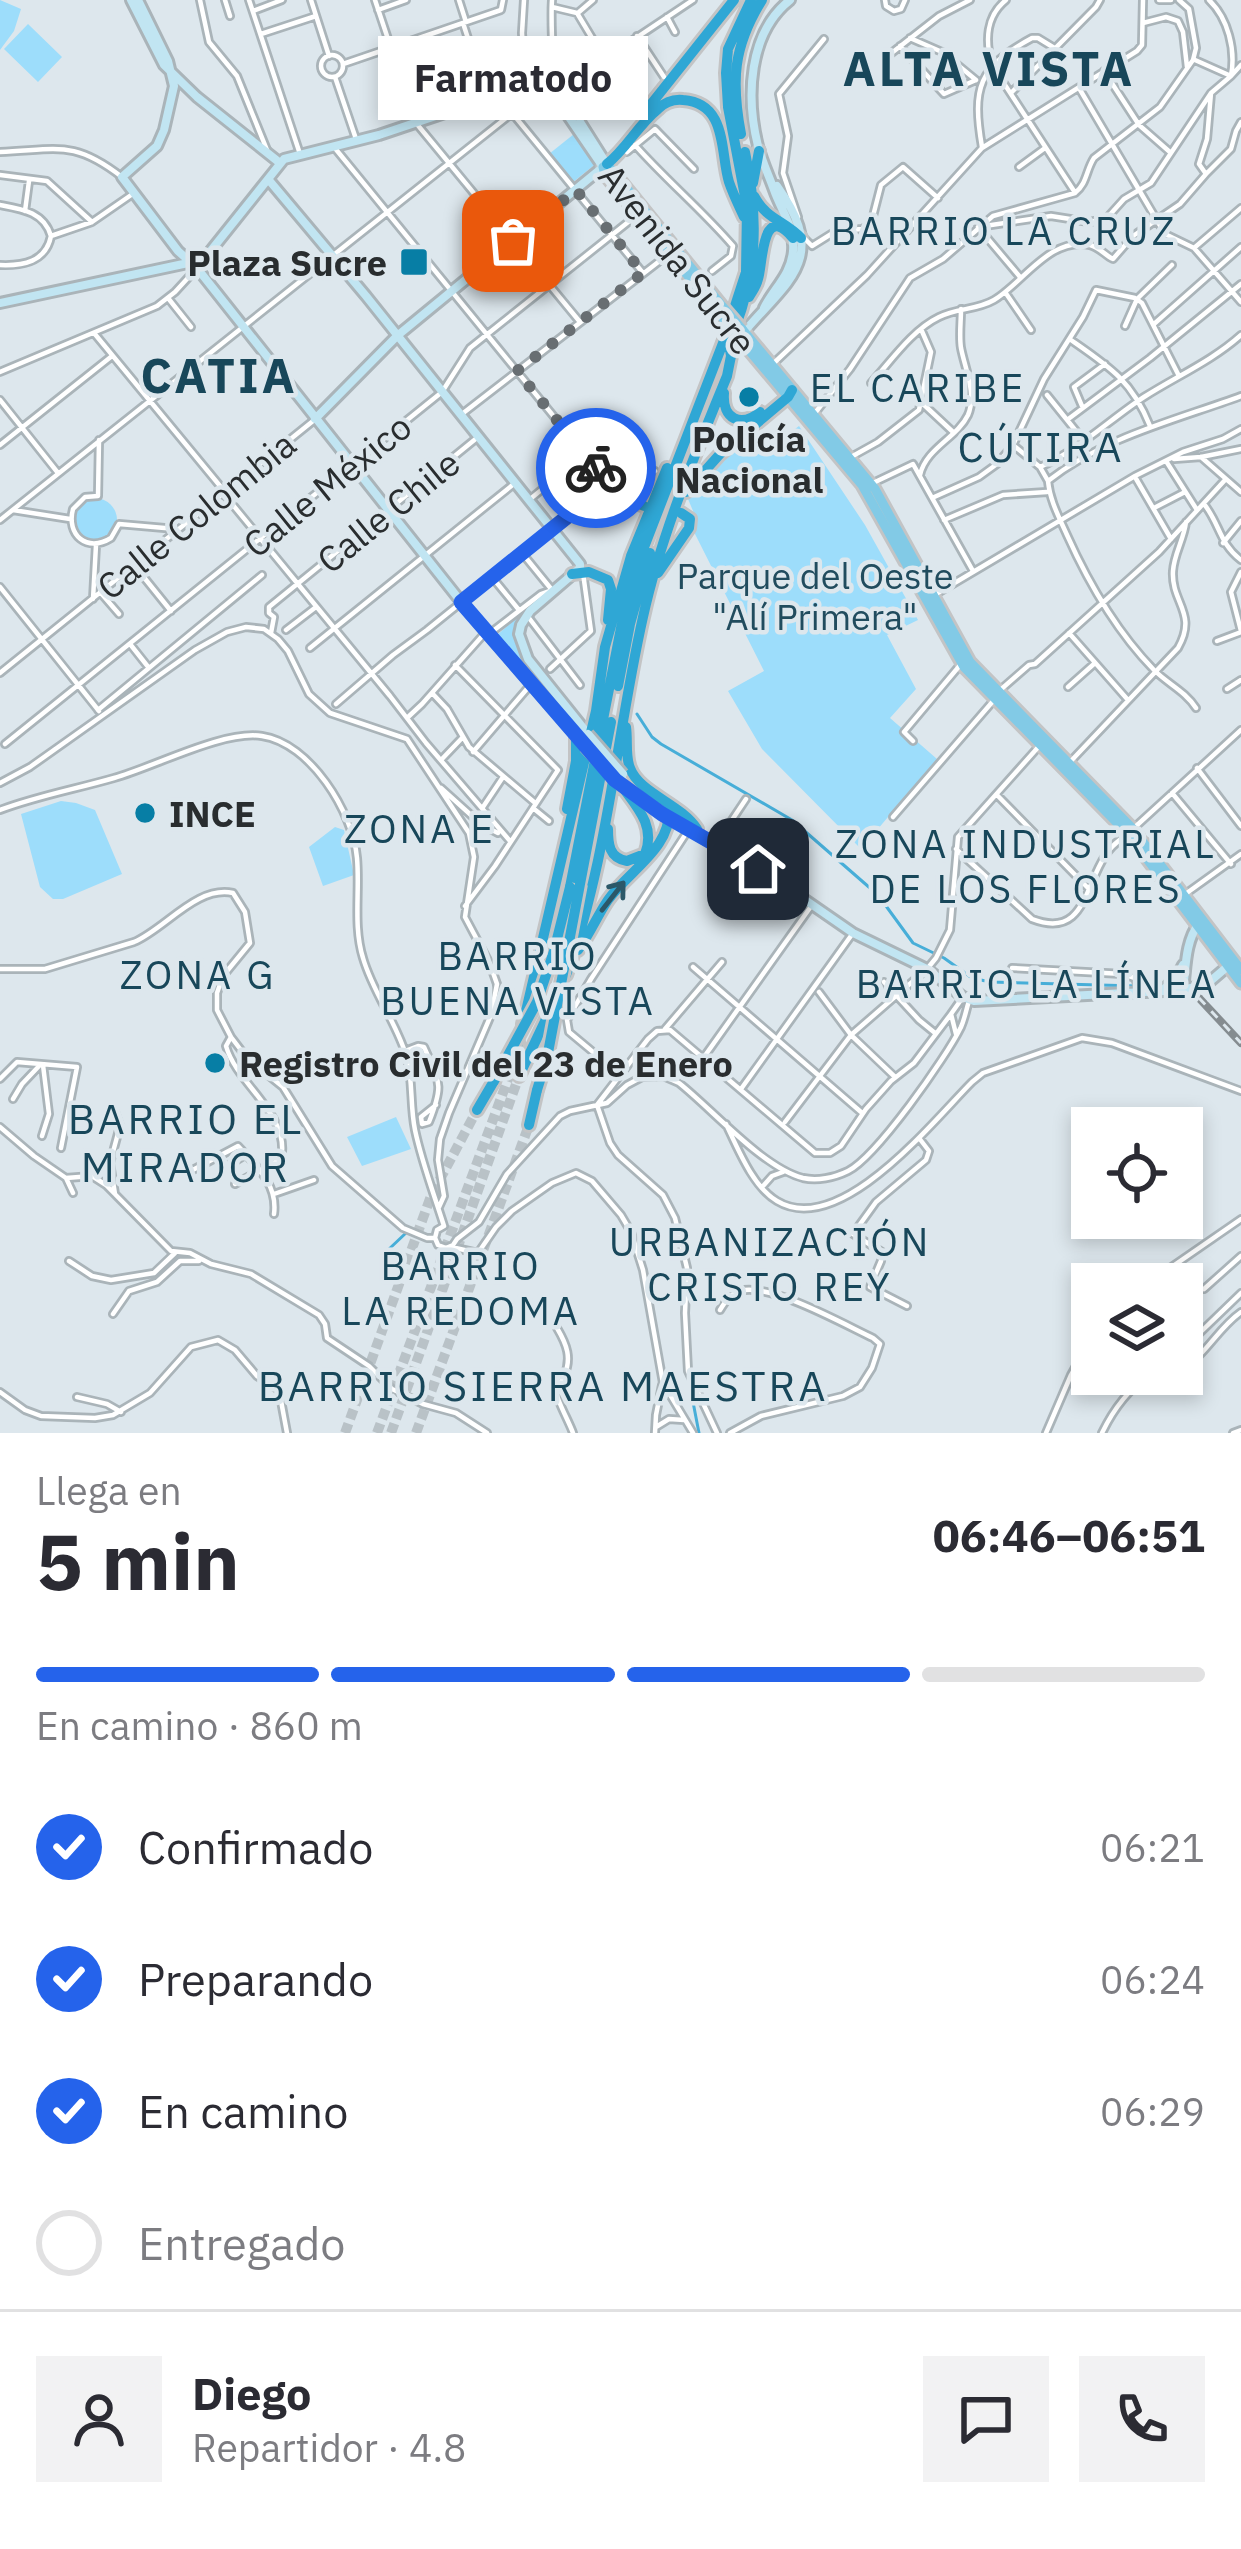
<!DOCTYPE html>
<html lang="es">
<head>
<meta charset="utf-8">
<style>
	body { margin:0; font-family:"IBM Plex Sans",sans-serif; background:#f2f2f3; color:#2b2b33; height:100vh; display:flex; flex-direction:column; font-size:45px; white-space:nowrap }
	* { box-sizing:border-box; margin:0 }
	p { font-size:39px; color:#7c7c81 }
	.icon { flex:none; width:66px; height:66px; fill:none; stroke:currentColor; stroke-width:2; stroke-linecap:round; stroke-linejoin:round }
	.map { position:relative; height:1433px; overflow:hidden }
	.details { display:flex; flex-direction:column; background:#fff; flex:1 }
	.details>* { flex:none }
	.controls { position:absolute; left:1071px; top:1107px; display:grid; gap:24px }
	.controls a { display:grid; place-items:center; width:132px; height:132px; border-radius:0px; background:#fff; box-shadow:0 6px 18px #0003; font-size:60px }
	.pin { position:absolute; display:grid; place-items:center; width:102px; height:102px; color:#fff; margin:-51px; border-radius:24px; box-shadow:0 6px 18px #0006 }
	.courier { position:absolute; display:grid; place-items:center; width:120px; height:120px; margin:-60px; border:9px solid #2563eb; border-radius:50%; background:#fff; color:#222; box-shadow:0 3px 15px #0007 }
	.bubble { position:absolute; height:84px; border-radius:0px; background:#fff; box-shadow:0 6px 18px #0003; font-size:39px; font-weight:700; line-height:84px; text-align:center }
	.overview em { font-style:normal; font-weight:700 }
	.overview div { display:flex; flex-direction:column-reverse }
	.overview { display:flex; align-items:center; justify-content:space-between; height:204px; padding:0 36px }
	h1 { font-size:78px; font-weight:700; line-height:90px }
	.bar { display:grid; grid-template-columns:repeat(4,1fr); gap:18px 12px; align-content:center; height:144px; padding:0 36px }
	.bar i { height:15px; border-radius:9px; background:#e1e1e2 }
	.bar .active { background:#2563eb }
	.bar p { grid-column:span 4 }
	.line { display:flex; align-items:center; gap:30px; padding:0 36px; border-top:3px solid #e1e1e2 }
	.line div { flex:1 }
	.round { display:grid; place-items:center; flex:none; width:126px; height:126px; border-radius:0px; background:#f2f2f3 }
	ol { padding:0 36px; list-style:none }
	li { display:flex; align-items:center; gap:36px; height:132px }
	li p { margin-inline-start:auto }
	li .icon { padding:12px; border-radius:50%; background:#2563eb; color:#fff; stroke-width:4 }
	li:last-child { color:#7c7c81 }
	li i { width:66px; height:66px; border:6px solid #e1e1e2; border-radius:50% }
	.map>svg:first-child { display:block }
	.green { fill:#9dddfb }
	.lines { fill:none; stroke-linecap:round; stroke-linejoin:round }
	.stream { stroke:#47aed8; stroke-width:3 }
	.highway-tunnel { stroke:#b9c2c7; stroke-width:10; stroke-dasharray:10 5; stroke-linecap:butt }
	.street-casing { stroke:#aab4b9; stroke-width:10 }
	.secondary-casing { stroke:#aab4b9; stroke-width:14 }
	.primary-casing { stroke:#c3c4c5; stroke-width:15 }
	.highway-casing { stroke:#c3c4c5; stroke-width:16 }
	.street { stroke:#fff; stroke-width:4.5 }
	.secondary { stroke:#c1e5f2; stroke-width:8 }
	.primary { stroke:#82cae6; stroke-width:9 }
	.highway { stroke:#2fa7d5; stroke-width:10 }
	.rail-casing { stroke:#858c90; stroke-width:8 }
	.rail { stroke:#dde7ed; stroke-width:3; stroke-dasharray:9; stroke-linecap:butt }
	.secondary-bridge-casing { stroke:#aab4b9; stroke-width:14; stroke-linecap:butt }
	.primary-bridge-casing { stroke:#c3c4c5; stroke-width:15; stroke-linecap:butt }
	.highway-bridge-casing { stroke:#c3c4c5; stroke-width:16; stroke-linecap:butt }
	.secondary-bridge { stroke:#c1e5f2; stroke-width:8 }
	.primary-bridge { stroke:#82cae6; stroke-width:9 }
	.highway-bridge { stroke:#2fa7d5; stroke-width:10 }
	.oneway { stroke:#2b5869 }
	.done { stroke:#686e72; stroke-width:12; stroke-dasharray:0 21.6 }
	.route { stroke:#2563eb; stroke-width:15 }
	.poi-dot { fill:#077ea5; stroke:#dde7ed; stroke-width:4.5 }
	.labels { text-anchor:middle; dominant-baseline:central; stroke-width:9; stroke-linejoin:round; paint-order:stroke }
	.street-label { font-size:36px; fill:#292d2f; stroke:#dde7ed }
	.poi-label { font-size:36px; font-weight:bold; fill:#292d2f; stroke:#dde7ed; text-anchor:start }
	.park-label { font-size:36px; fill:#214c5e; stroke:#dde7ed }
	.neighbourhood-label { font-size:39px; letter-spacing:3px; fill:#18475a; stroke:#dde7ed }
	.quarter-label { font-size:42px; letter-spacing:3px; fill:#18475a; stroke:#dde7ed }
	.district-label { font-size:48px; font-weight:bold; letter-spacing:3px; fill:#18475a; stroke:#dde7ed }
</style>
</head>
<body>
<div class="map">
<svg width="1241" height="1433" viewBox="0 0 1241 1433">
	<rect width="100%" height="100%" fill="#dde7ed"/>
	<path class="green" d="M0 0 21 9 14 31 0 50Z
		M28 24 62 57 38 82 4 49Z
		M574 134 598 162 572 183 549 154Z
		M759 426 767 435 771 432 779 441 799 426 865 525 918 620 887 635 916 689 890 718 937 759 861 849 762 749 728 691 764 671 694 532 696 518 688 499 719 460Z
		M73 520a22 22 0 1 1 44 0a22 22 0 1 1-44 0Z
		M518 617C513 652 523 658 545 687L542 689 497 635Z
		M61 801 76 803 95 810 122 874 63 899H53L40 887 21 814Z
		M335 827 344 830 354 875 323 886 309 847Z
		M396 1117 411 1149 362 1166 347 1137Z"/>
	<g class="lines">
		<path class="stream" d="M637 714 652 737 661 744 792 820 878 895 913 943 944 958 972 978 990 982 1137 986
			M388 1250 407 1232
			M688 1376 699 1433"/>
		<path class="highway-tunnel" d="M345 1433 431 1196 477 1110
			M377 1433 511 1071
			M391 1433 519 1076
			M416 1433 529 1125"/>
		<g class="street-casing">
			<path id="street" d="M200 0 209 42 237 76 267 150
				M225 0 230 16
				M249 0 300 154
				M311 0 329 56
				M375 0 416 123 580 322
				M459 0 466 22
				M524 0 522 33 525 84
				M885 0 886 6 894 11 901 9 905 0
				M1006 0C986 16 985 41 992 65L1074 191
				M1159 0H1171
				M552 7 577 13 604 58
				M378 10 406 0
				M253 11 282 0
				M579 12 593 0
				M667 17 675 32
				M463 23 487 97
				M1143 23 1166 17 1178 21 1183 32 1187 67
				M261 34 316 16
				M637 36 664 77
				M910 38 942 52 976 80
				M900 46 944 94 976 80
				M608 55 636 97
				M889 55 939 16 970 0
				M321 66a11 11 0 1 1 22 0a11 11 0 1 1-22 0Z
				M1195 60 1231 76 1241 65
				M343 64 501 10 503 0
				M1104 71 1139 125 1171 153
				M400 75 471 50
				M335 77 356 139
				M1079 88 1165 234 1194 248 1241 302
				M558 90 693 0
				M1011 93 1096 7 1100 0
				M1211 93 1207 139 1199 164 1206 174 1231 149 1236 131 1241 122
				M499 97 643 273
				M635 145C666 180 702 210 733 246L731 256 712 271
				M334 147 613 489 622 494 655 471
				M982 147C972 88 978 67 1032 38H1038L1056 49
				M0 152C57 150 73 139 122 177
				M627 152 655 129 694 169
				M1019 167 1045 148
				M0 175 47 181 92 222
				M1075 193C1087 184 1086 170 1094 158L1160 107 1193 60 1196 48 1189 9 1179 0
				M0 205C22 209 44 212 51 236
				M25 211 29 181
				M798 217 783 173 788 136 779 94 824 39
				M978 227 1051 216 1089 222 1106 219 1124 199 1151 183 1211 93 1231 76C1236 50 1228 18 1209 0
				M978 227 1020 277
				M51 236 92 222 134 193
				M805 239 812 246 836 231 862 229 868 226 872 220 881 185 903 167 938 198
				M1194 248 1241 208
				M0 265C23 266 46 262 51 236
				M1005 292 1031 330
				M168 298 191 327
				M1154 324 1241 247
				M1125 326 1137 299 1172 265
				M94 333 225 492 228 499 390 696 426 743 510 841
				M1071 340C1110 367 1132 381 1150 426
				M775 362 867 275 982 148 1137 51 1142 45 1143 0
				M0 372 157 306 175 292 197 268
				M871 383C891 361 912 330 939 317 957 308 977 310 994 300 1023 283 1050 236 1090 245 1099 247 1106 256 1113 259L1133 236 1180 204 1206 174
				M1047 395 1084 441
				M0 400 58 473
				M922 403 953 432
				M1082 406 1074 387 1105 364
				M815 413 850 369 910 278 943 259 993 216 1075 193
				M462 414 666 256
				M1067 420 1150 358 1241 284
				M99 440 98 496 85 497 73 509C66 535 87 553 111 538L119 524 176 529
				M0 445 112 356
				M1013 445 1040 467 1048 481
				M851 457 878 442 919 410 931 352 921 329
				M1201 457 1241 492
				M1174 459 1201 457 1241 449
				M1166 461 1197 510
				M1040 467C1079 450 1109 420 1144 397 1177 376 1212 361 1241 335
				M920 475C926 448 957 438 968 415 977 394 965 369 961 348 959 336 961 322 961 309
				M1135 477 1171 539
				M873 483 913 464 973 571
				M932 498 979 477 997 464 1013 445 1044 379 1083 317 1096 290 1135 298 1142 303 1179 376
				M529 500 584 455
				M1204 504C1220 524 1219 543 1241 560
				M1154 508 1185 492
				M13 510 70 519
				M0 520 550 83C555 59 550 27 552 0
				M944 520 1003 495 1047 492
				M1223 543 1241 521
				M134 565 171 611
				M1241 572 1231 592 1241 631
				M492 577 519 610
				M0 587 99 711
				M100 592 119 614
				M936 594 1135 476 1183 452 1223 439 1241 429
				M93 599 96 545
				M529 618 580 685
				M286 630 316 607
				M271 633 274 617 269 613V607L478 437
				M1069 633 1128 700
				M489 634 541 594 552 590 522 553
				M1217 641 1241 632
				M130 644 149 668
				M310 648 515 483
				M455 665 558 770 495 866 465 906
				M550 669 591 631 583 573
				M0 673 313 421
				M1068 687 1095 663
				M1227 689 1241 680
				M998 692 1029 665 1035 664 1159 552 1225 480
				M432 693 447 709 469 747 534 802
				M336 704 393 655 427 630 608 484
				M1196 708C1185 691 1168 684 1154 670 1116 631 1089 584 1067 535 1059 517 1050 501 1048 481 1104 437 1176 420 1241 396
				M98 710 262 575
				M407 718 422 704 484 634
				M913 741 904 732 961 664
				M5 744 442 392 470 348 637 215
				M473 752 532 683
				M442 759 463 737
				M1071 761 1178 648C1198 613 1171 603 1173 571 1174 554 1184 539 1186 522
				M1197 768 1241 826
				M0 783 30 767 195 650 227 632 246 627 264 629 278 639 288 651 309 694 330 713 407 739 469 833 474 857 465 917 490 964 497 984 491 1015 449 1113 440 1139 438 1160 444 1196 439 1207
				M441 788 482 825 498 833
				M1172 793 1231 864
				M997 795 1088 888
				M483 807 503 777
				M533 808 549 821
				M0 810C37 796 76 789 114 778 154 767 223 730 262 736 310 743 353 812 357 858 360 891 353 926 363 958 373 993 397 1023 407 1058 413 1081 410 1106 415 1130 422 1163 434 1194 444 1226
				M893 817 994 700
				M1135 827 1241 730
				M716 844 746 799
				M956 849 1032 919C1084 939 1084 888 1105 856 1110 847 1118 841 1126 835
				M772 877 804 843
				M1184 895 1241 854
				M693 967 861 1112
				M1012 968 1123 974 1135 978 1140 993
				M0 969H45L134 942C165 929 197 885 233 893L245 912 250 943 223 976 217 993V1010L231 1037 247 1058 283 1087 332 1166 403 1228 427 1238H435
				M884 982 919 1020 935 1033
				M819 992 851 1035 895 1077
				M665 1029 722 962
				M956 1034 951 1014 963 997
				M231 1037 226 1046C237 1085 291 1115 281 1159L235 1184
				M405 1051 418 1046 424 1047C440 1083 444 1084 429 1122L422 1124 421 1117 436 1105
				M599 1057 569 1032 567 1020 591 979 689 829
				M704 1057 812 905
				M0 1079 17 1062 77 1067 61 1148
				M741 1089 853 933
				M13 1099 22 1084 40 1065
				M785 1122 851 1035 927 969 936 958 950 930 958 837 1041 744
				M726 1124C738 1149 753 1187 777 1201 840 1239 934 1120 972 1082L983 1073 1082 1038 1112 1043 1241 1091
				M0 1127 34 1156 66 1178 92 1176 106 1185 171 1251 190 1253 211 1264 251 1274 319 1315 325 1324 327 1338 369 1366 392 1389 423 1404 456 1413 487 1433
				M42 1136 49 1114 43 1065
				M221 1170 245 1155
				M187 1173 238 1146C256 1166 278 1184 274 1214
				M66 1178 73 1193
				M764 1185 772 1176 783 1172
				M115 1194 110 1163 120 1126 115 1112
				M274 1194 314 1180
				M444 1226 437 1230 435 1238 438 1245 446 1248 444 1259 451 1264
				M451 1247 478 1253 496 1227 512 1211 552 1183 576 1173 592 1181 621 1215 631 1232 643 1270 663 1383 693 1433
				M446 1248 453 1245 457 1239 479 1222 507 1174 560 1116 570 1111 607 1103 627 1085 642 1077 663 1076 679 1083C712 1109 763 1168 803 1178 817 1181 834 1178 848 1171 876 1157 946 1058 961 1027 965 1018 966 1010 969 1001
				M69 1261 92 1276 111 1280 154 1273 175 1253
				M1147 1284 1241 1219
				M1204 1289 1241 1256
				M907 1306 870 1287 881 1261 882 1252 853 1234 876 1202 926 1160 929 1151 919 1138
				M720 1310C725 1302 730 1294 740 1291 769 1282 845 1325 873 1338L880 1344 872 1368 860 1387 843 1396 761 1416 730 1433
				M113 1314 129 1291 157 1282 180 1261H199
				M557 1328C567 1345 572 1358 564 1376 561 1383 556 1387 557 1395 558 1402 570 1424 573 1433
				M1182 1350 1241 1293
				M1182 1369C1207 1354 1218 1328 1241 1312
				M1148 1376 1168 1374
				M0 1392 25 1410 41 1416 95 1418 113 1415 150 1393 191 1347 218 1340 235 1350 257 1376 279 1390 287 1433
				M77 1397 107 1404 121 1412
				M656 1427 669 1419 684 1420
				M655 1433 656 1415 662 1385
				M717 1433 688 1371 685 1313 687 1268 675 1218 663 1195 618 1155 610 1143 597 1105 648 1039 657 1031 670 1030 815 1153H830L841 1146 866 1109 891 1081 914 1063 951 1014
				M1046 1433 1071 1375 1092 1337
				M1102 1433C1113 1410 1129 1389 1150 1374
				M1233 1433 1241 1430"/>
		</g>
		<g class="secondary-casing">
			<path id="secondary" d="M131 0 164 65 197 97 280 163
				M138 0 168 61 174 86 164 130 157 146 122 177 178 251 197 268 466 608 576 735
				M580 122 604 160
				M268 179 366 296 580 564V568L530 611 521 625 519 634 528 659 588 734
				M197 268 284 159 379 135 540 81 550 83 558 90 562 107 603 167 397 336 315 419
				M0 303 188 263
				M764 308C774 288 791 275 793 251 795 228 781 210 774 190 769 176 762 161 758 146 746 98 748 33 790 0
				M744 332C789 279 829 259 777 186
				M631 793 662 814 772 877 853 933 927 969 963 997 974 1001 1183 990 1207 984 1228 966
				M1163 990 1176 978 1183 965
				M1183 990C1186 967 1185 942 1199 923"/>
		</g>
		<g class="primary-casing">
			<path id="primary" d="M723 307 607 164 603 167 605 175 725 321
				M742 329 875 489 970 662 1133 829 1241 970
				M742 342 862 485 964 667 1128 834 1241 983"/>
		</g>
		<g class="highway-casing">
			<path id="highway" d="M644 113 734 0
				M741 134C731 81 733 47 762 0
				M607 164C627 148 638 125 658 109 665 102 673 99 683 100 728 103 720 153 729 182 733 194 739 206 744 217
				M753 183 759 151
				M754 196C767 220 784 220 801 238
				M749 297C753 290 756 287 758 279 763 265 761 200 793 238
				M735 328C758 269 758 213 745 152
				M724 393C722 419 741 428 760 412
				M686 492 720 454 788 397 792 390
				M622 494 625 498 644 506
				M658 573 689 528 690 519 681 513
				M572 574 589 572 608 580 611 589 608 620
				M618 686 630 624 650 553
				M626 727C628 740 625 756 630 768 639 793 681 804 697 829
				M567 809 576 761V735
				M608 829C608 844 609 858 627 861L645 854C656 826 637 807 621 785
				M580 884 611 722
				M570 887 621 628 636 568 723 343 746 272 747 207 728 107 726 73 728 49 751 0
				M578 950C590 934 597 916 608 900 629 870 673 848 669 806
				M566 975C608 860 616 736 643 617 661 535 695 454 727 376L731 356 729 343
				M523 1024 596 711 605 647 631 556 667 468
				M511 1071 518 1042
				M519 1076 556 998
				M477 1110 494 1081
				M529 1125 537 1090"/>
		</g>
		<use href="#street" class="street"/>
		<use href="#secondary" class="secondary"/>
		<use href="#primary" class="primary"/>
		<use href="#highway" class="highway"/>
		<g class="rail-casing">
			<path id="rail" d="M1199 998 1241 1043"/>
		</g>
		<use href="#rail" class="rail"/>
		<g class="secondary-bridge-casing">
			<path id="secondary-bridge" d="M588 734 623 774
				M585 747 621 785"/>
		</g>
		<g class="primary-bridge-casing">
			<path id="primary-bridge" d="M723 307 742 329
				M725 321 742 342"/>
		</g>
		<g class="highway-bridge-casing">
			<path id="highway-bridge" d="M494 1081 537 1002 554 951 570 887
				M537 1090 547 1058 580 884"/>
		</g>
		<use href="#secondary-bridge" class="secondary-bridge"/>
		<use href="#primary-bridge" class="primary-bridge"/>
		<use href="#highway-bridge" class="highway-bridge"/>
	</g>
	<defs><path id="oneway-shaft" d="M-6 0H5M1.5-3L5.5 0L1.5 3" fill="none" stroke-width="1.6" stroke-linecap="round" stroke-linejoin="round" transform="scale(3)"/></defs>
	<use class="oneway" href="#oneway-shaft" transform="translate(613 896) rotate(-52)"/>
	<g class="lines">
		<path class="done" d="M513 241 576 190 643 273 517 371 596 468"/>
		<path class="route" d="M596 468 608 484 461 602 615 780 662 814 758 869"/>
	</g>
	<g class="poi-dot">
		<rect x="399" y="247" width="30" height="30" rx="6"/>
		<circle cx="749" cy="397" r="12"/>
		<circle cx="145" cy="813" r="12"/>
		<circle cx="215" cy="1063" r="12"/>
	</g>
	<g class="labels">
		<g class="street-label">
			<text transform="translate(678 259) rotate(52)">Avenida Sucre</text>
			<text transform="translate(327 485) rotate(-39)">Calle México</text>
			<text transform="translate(388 511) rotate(-39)">Calle Chile</text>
			<text transform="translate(196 515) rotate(-39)">Calle Colombia</text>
		</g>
		<g class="poi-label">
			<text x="387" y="262" text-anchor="end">Plaza Sucre</text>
			<text x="749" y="438" text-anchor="middle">Policía<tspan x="749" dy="41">Nacional</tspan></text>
			<text x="169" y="813">INCE</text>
			<text x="239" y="1063">Registro Civil del 23 de Enero</text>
		</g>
		<g class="park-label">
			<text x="815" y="575">Parque del Oeste<tspan x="815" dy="41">"Alí Primera"</tspan></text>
		</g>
		<g class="neighbourhood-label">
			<text x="1004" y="230">BARRIO LA CRUZ</text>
			<text x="918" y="387">EL CARIBE</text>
			<text x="420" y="828">ZONA E</text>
			<text x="1026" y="843">ZONA INDUSTRIAL<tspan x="1026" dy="45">DE LOS FLORES</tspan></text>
			<text x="518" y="955">BARRIO<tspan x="518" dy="45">BUENA VISTA</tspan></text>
			<text x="198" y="974">ZONA G</text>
			<text x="1037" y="983">BARRIO LA LÍNEA</text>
			<text x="770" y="1241">URBANIZACIÓN<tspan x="770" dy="45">CRISTO REY</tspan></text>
			<text x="461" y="1265">BARRIO<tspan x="461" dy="45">LA REDOMA</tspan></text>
		</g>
		<g class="quarter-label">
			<text x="1041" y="446">CÚTIRA</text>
			<text x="186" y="1118">BARRIO EL<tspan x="186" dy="48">MIRADOR</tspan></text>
			<text x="543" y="1385">BARRIO SIERRA MAESTRA</text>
		</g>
		<g class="district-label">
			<text x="989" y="68">ALTA VISTA</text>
			<text x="219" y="375">CATIA</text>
		</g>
	</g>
</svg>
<div class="controls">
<a><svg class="icon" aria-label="locate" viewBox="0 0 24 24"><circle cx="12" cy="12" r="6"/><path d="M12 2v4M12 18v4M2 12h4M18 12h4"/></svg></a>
<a><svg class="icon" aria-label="layers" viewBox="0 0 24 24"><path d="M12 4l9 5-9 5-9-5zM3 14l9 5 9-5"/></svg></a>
</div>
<div class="pin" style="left:513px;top:241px;background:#ea580c"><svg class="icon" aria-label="bag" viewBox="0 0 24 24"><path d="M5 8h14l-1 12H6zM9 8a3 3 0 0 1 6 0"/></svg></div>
<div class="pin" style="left:758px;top:869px;background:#1f2937"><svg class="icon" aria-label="home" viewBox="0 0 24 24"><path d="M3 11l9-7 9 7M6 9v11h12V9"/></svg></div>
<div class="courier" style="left:596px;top:468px"><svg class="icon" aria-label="bike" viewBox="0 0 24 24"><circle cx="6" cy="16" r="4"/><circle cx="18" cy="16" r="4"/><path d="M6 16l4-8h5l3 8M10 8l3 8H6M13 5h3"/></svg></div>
<div class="bubble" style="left:378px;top:36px;width:270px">Farmatodo</div>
</div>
<section class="details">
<div class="overview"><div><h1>5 min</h1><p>Llega en</p></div><em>06:46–06:51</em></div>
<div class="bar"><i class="active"></i><i class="active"></i><i class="active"></i><i></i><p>En camino · 860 m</p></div>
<ol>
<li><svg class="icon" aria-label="check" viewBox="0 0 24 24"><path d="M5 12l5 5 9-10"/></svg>Confirmado<p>06:21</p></li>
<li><svg class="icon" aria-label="check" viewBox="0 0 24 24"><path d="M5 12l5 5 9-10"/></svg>Preparando<p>06:24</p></li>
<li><svg class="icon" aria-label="check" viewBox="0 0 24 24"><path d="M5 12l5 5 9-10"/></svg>En camino<p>06:29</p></li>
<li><i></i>Entregado</li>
</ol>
<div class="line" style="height:216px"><a class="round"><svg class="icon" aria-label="person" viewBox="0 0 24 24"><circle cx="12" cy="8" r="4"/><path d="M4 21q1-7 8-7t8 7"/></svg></a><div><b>Diego</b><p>Repartidor · 4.8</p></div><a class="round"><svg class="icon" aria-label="chat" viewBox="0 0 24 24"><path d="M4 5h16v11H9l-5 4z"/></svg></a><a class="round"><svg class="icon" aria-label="phone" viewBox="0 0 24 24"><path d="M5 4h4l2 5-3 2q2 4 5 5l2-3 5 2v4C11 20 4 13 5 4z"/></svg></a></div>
</section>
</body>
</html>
